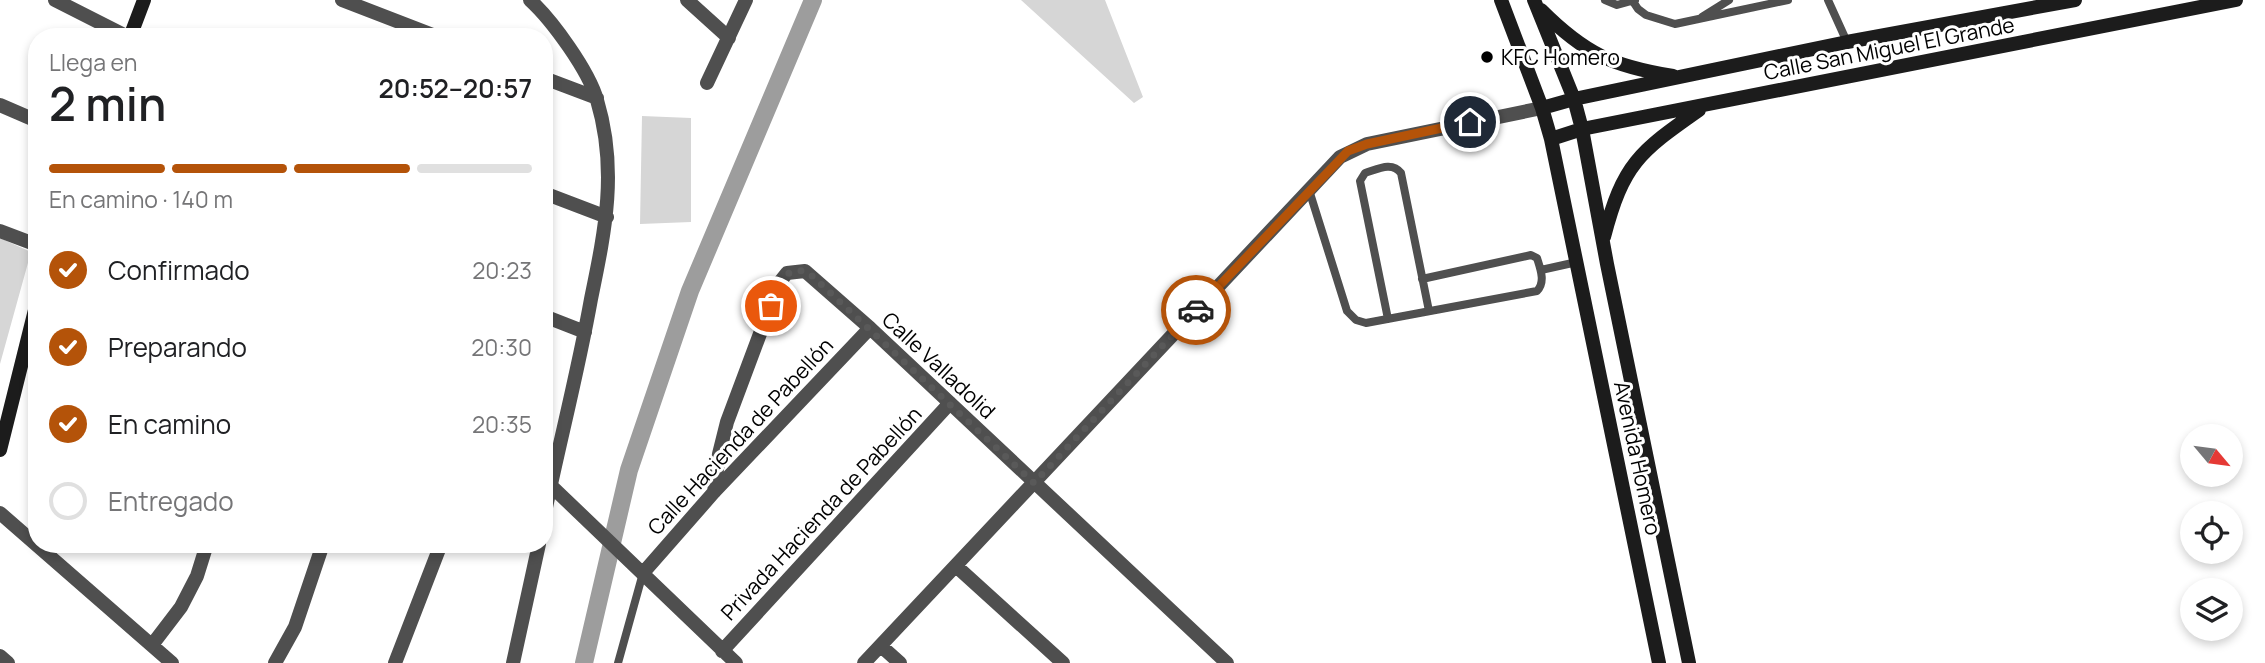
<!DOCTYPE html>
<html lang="es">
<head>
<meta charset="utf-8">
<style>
	body { margin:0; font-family:Manrope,sans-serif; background:#f2f2f2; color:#202124; height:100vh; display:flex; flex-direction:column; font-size:26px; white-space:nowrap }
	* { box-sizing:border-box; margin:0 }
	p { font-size:23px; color:#757577 }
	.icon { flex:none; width:38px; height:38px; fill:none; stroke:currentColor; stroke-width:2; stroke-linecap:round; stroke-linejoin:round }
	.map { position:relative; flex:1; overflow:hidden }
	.sheet { position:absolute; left:28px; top:28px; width:525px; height:525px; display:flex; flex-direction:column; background:#fff; border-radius:28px; box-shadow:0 4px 10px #0003 }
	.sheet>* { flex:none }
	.needle { width:46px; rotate:119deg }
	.buttons { position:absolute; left:2180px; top:424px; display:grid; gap:14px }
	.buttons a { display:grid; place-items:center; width:63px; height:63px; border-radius:50%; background:#fff; box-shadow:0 4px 10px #0003; font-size:35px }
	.pin { position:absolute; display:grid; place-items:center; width:60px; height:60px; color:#fff; margin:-30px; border:4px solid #fff; border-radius:50%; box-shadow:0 2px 7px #0007 }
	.courier { position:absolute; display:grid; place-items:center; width:70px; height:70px; margin:-35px; border:5px solid #b45309; border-radius:50%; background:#fff; color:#222; box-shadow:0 2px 9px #0007 }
	.summary em { font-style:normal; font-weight:600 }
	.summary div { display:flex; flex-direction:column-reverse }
	.summary { display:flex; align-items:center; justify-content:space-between; height:119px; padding:0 21px }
	h1 { font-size:46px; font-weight:600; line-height:52px }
	.bar { display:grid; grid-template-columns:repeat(4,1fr); gap:10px 7px; align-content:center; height:84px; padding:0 21px }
	.bar i { height:9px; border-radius:5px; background:#e0e0e0 }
	.bar .selected { background:#b45309 }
	.bar p { grid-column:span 4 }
	ol { padding:0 21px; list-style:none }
	li { display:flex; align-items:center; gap:21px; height:77px }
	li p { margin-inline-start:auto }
	li .icon { padding:7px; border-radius:50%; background:#b45309; color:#fff; stroke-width:4 }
	li:last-child { color:#757577 }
	li i { width:38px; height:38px; border:4px solid #e0e0e0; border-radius:50% }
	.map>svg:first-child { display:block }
	.green { fill:#d6d6d6 }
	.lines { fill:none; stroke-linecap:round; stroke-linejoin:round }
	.canal { stroke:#9d9d9d; stroke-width:18 }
	.lane { stroke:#4f4f4f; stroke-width:8 }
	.street { stroke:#4f4f4f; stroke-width:14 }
	.secondary { stroke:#1c1c1c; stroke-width:14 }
	.done { stroke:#595959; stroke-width:7; stroke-dasharray:0 12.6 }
	.route { stroke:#b45309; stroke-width:9 }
	.poi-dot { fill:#000; stroke:#fff; stroke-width:2.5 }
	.labels { text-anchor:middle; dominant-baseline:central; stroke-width:6; stroke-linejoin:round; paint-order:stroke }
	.street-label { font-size:21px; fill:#000; stroke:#fff }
	.poi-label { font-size:21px; fill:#000; stroke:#fff; text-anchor:start }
</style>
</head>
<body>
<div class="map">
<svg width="2265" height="663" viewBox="0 0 2265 663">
	<rect width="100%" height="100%" fill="#fff"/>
	<path class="green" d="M1021 0H1105L1143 97 1134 103Z
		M642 116 691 118V222L640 224Z
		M0 238 31 252 0 364Z"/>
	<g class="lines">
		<path class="canal" d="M584 663 629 470 690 291 813 0"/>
		<path class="lane" d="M1605 0 1617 5 1635 0
			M1632 0 1638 9 1646 15 1675 24 1788 0
			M1828 0 1847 42
			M1702 17 1729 0
			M1309 190 1347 311 1356 320 1366 323 1537 291C1546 282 1540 268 1537 258L1531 255 1422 279
			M1541 270 1577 262
			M1388 319 1360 181 1365 173C1378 169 1392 161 1401 173L1429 311
			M618 663 643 573"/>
		<path class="street" d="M55 0 128 37
			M342 0 438 37
			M530 0C552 20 589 71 597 100 618 170 605 231 591 299 578 372 559 444 544 517
			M687 0 729 38
			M544 78 597 98
			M707 83 746 0
			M0 105 37 121
			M544 193 607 217
			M0 231 37 245
			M544 316 585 332
			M545 480 736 663
			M714 492 719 454 727 422 779 283 787 273 805 271 870 328 1227 663
			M0 513 172 663
			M956 566 1063 663
			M643 573 714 492 870 328
			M152 645 181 607 197 576 207 544
			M881 646 900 663
			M722 651 950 403
			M0 656 8 663
			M275 663 295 627 323 544
			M395 663 441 544
			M513 663 539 544
			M864 663 1340 157 1367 144 1542 108"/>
		<path class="secondary" d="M1501 0 1542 108 1551 139 1659 663
			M1534 0 1574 99 1582 129 1607 264 1689 663
			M1541 10C1585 54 1612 66 1673 76
			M130 37 144 0
			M1542 108 1574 99 1847 42 2075 0
			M1551 139 1582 129 2236 0
			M1604 237C1623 164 1639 152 1699 110
			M0 450 37 302"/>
	</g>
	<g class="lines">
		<path class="done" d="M771 306C778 287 784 263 809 273L1034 483 1196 310"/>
		<path class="route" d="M1196 310 1348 151 1367 144 1470 122"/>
	</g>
	<circle class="poi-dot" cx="1487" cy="57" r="7"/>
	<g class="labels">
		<g class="street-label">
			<text transform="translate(1889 48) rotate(-11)">Calle San Miguel El Grande</text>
			<text transform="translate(939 365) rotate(43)">Calle Valladolid</text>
			<text transform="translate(740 436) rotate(-47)">Calle Hacienda de Pabellón</text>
			<text transform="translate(1638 458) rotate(78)">Avenida Homero</text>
			<text transform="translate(821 513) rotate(-47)">Privada Hacienda de Pabellón</text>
		</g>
		<g class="poi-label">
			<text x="1501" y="57">KFC Homero</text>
		</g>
	</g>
</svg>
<div class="buttons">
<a><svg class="needle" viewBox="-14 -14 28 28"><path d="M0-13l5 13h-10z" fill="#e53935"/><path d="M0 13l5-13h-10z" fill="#757577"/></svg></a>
<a><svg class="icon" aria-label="locate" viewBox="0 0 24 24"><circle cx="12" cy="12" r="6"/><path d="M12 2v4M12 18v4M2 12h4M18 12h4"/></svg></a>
<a><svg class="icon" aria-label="layers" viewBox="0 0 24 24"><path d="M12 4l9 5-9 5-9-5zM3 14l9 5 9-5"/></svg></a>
</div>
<div class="pin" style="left:771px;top:306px;background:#ea580c"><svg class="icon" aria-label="bag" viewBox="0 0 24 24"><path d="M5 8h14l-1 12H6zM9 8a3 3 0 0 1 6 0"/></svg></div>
<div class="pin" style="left:1470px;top:122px;background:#1f2937"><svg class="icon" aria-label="home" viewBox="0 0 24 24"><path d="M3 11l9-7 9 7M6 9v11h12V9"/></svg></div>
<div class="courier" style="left:1196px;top:310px"><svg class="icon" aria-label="car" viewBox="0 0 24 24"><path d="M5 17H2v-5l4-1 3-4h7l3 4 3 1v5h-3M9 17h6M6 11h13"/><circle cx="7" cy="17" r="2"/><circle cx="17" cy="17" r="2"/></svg></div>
<section class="sheet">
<div class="summary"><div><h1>2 min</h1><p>Llega en</p></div><em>20:52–20:57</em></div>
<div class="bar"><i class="selected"></i><i class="selected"></i><i class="selected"></i><i></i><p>En camino · 140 m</p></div>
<ol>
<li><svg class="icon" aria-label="check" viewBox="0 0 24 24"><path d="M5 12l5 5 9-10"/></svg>Confirmado<p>20:23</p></li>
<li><svg class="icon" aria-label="check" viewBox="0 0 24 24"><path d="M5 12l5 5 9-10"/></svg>Preparando<p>20:30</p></li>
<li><svg class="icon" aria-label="check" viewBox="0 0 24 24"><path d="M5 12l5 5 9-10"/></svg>En camino<p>20:35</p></li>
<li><i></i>Entregado</li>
</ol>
</section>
</div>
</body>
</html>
